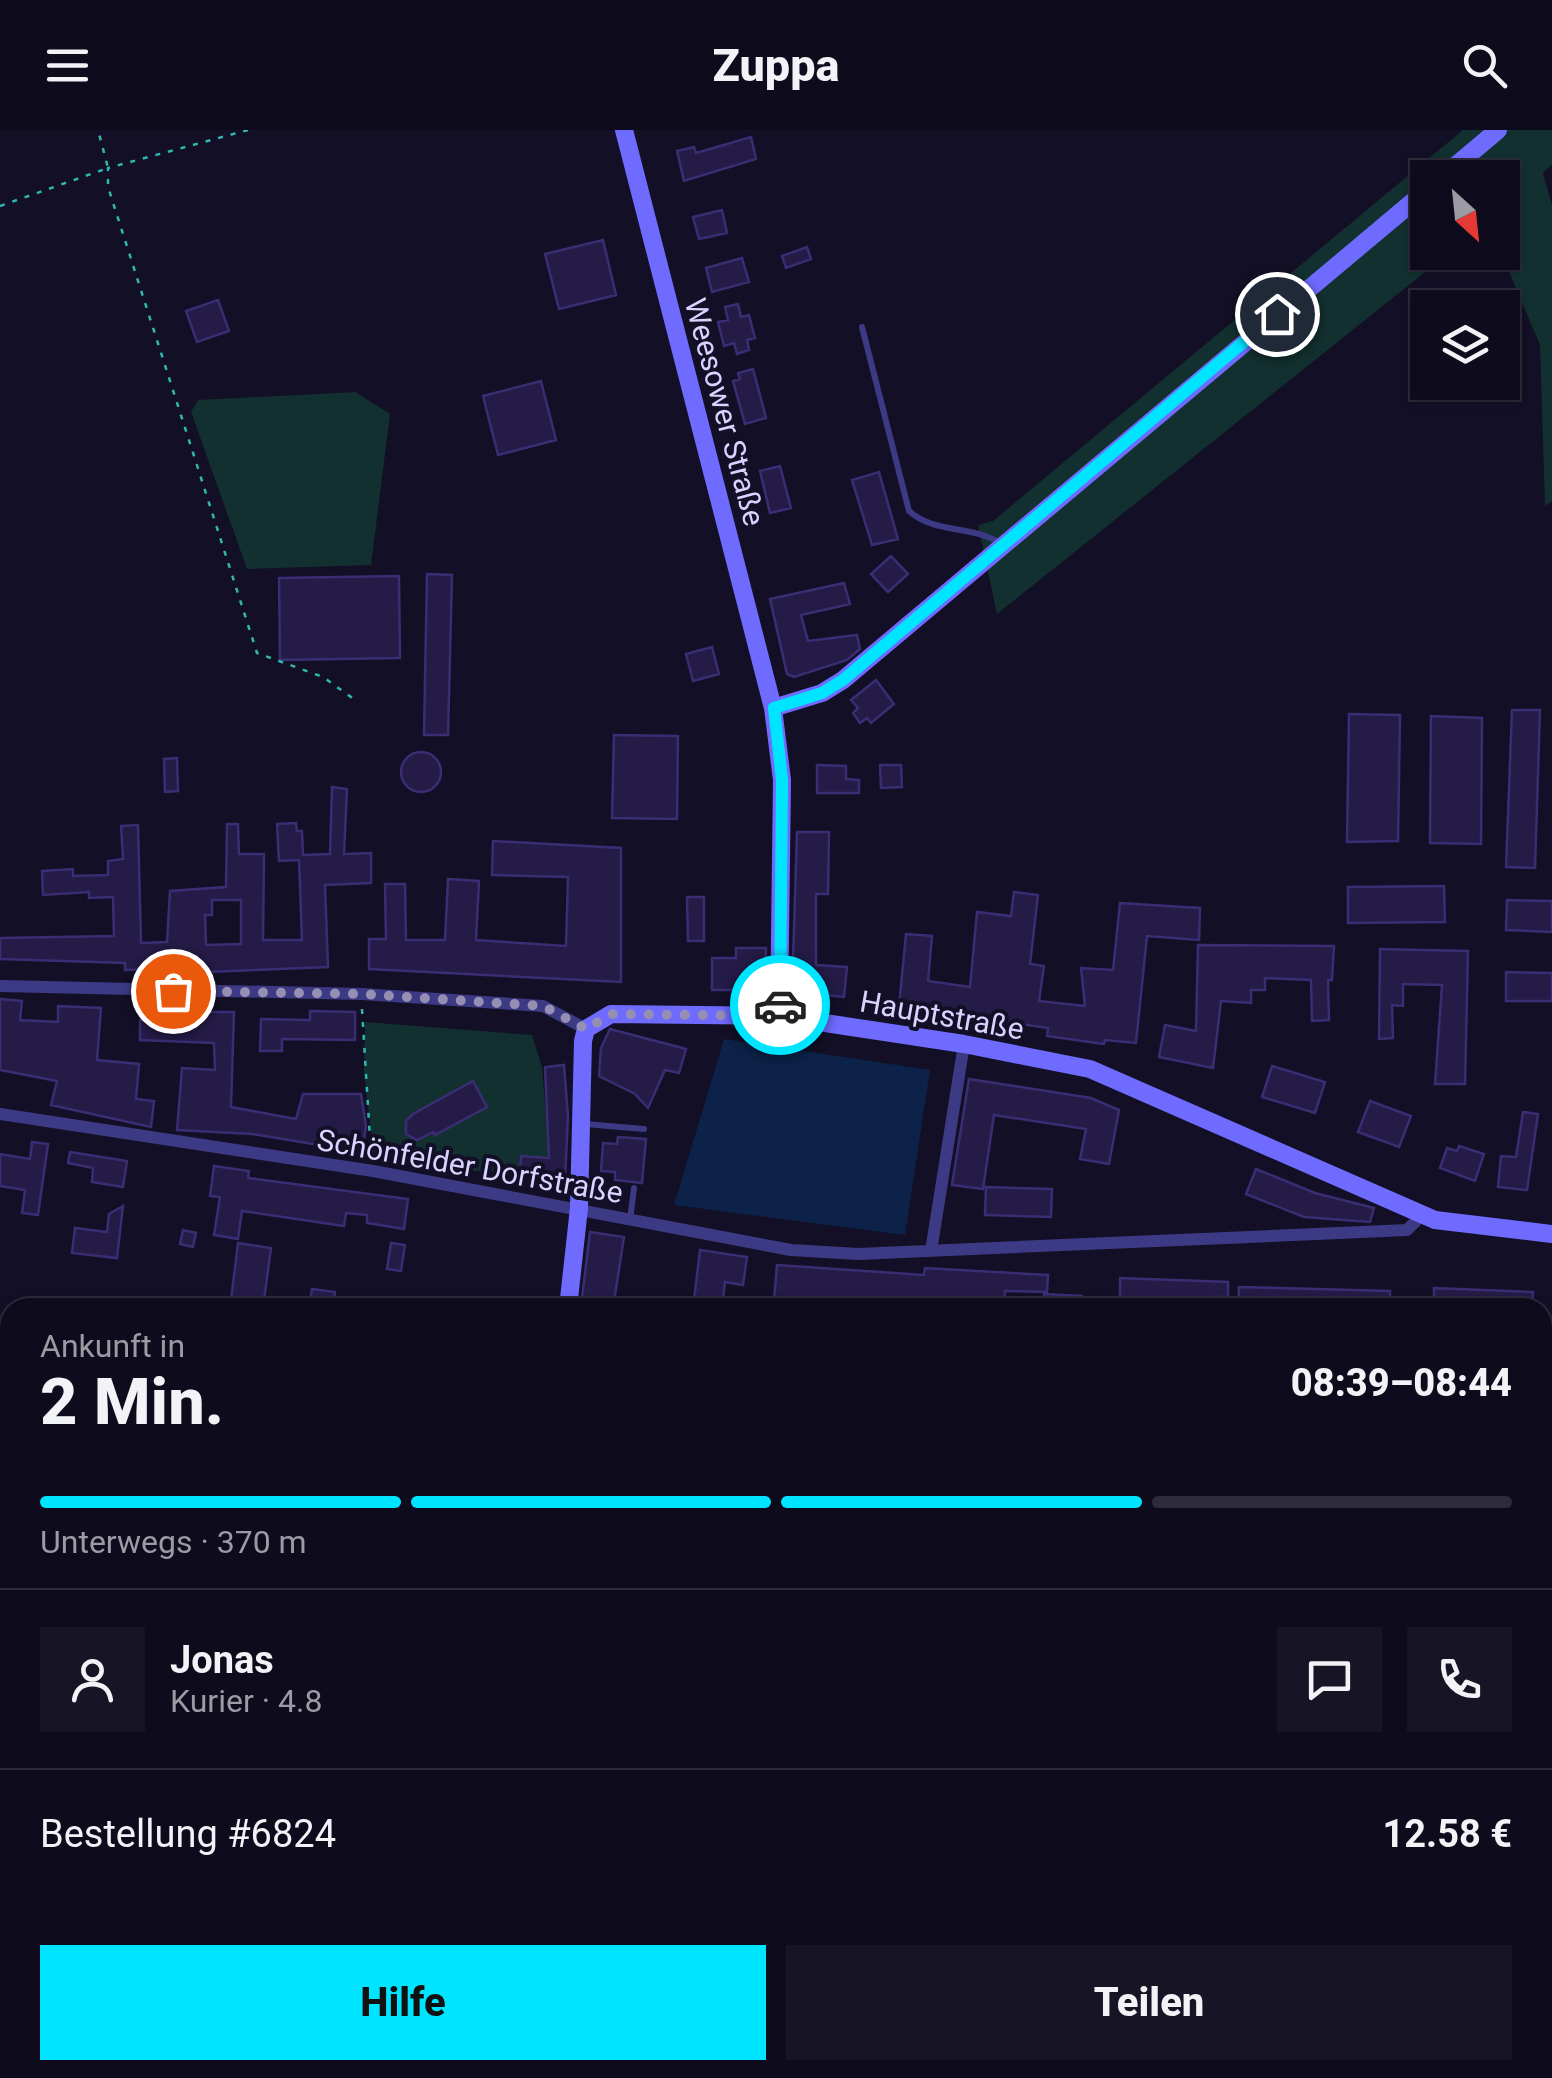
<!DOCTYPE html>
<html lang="de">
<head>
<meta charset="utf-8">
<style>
	body { margin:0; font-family:Roboto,sans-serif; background:#171425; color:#f1f3f6; height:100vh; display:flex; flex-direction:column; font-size:38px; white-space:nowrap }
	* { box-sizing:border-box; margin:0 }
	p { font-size:32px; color:#9b9ba3 }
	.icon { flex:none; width:55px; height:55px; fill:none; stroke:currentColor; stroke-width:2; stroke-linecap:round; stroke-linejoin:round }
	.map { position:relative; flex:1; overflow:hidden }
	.drawer { position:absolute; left:0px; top:1168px; width:1552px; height:782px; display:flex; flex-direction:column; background:#0e0b1c; border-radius:30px 30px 0 0; box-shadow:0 2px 8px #0004,0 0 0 2px #2e2b3b }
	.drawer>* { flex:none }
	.needle { width:65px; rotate:153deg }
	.tools { position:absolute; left:1410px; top:30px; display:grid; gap:20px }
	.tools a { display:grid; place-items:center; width:110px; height:110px; border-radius:0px; background:#0e0b1c; box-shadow:0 2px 8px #0004,0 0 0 2px #2e2b3b; font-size:50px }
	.pin { position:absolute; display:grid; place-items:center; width:85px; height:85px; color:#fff; margin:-42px; border:5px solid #fff; border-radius:50%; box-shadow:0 2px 10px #0007 }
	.courier { position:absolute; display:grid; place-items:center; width:100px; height:100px; margin:-50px; border:8px solid #00e5ff; border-radius:50%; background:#fff; color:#222; box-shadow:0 2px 12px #0007 }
	.summary em { font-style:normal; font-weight:800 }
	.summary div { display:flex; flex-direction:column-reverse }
	.summary { display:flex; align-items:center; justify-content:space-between; height:170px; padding:0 40px }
	h1 { font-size:65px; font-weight:800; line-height:75px }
	.bar { display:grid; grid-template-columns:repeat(4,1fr); gap:15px 10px; align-content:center; height:120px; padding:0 40px }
	.bar i { height:12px; border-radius:8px; background:#2e2b3b }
	.bar .selected { background:#00e5ff }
	.bar p { grid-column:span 4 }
	.line { display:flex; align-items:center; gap:25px; padding:0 40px; border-top:2px solid #2e2b3b }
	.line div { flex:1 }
	.round { display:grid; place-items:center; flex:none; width:105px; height:105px; border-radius:0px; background:#171425 }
	.cta { display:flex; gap:20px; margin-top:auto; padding:20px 40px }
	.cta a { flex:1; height:115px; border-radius:0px; background:#00e5ff; color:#111; font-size:40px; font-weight:800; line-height:115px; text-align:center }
	.cta a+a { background:#171425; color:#f1f3f6 }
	header { display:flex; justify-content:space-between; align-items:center; height:130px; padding:0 40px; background:#0e0b1c; font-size:45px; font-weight:800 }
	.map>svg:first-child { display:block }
	.green { fill:#12302f }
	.water { fill:#0c2248 }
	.building { fill:#241b47; stroke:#3b2d73; stroke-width:2.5; fill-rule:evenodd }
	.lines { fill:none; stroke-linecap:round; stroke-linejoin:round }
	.path { stroke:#2fb8b0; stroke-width:2.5; stroke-dasharray:5 8; stroke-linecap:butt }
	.lane { stroke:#3d3a85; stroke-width:6 }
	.street { stroke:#3d3a85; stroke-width:12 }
	.secondary { stroke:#6f6bff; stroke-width:18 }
	.done { stroke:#948fb3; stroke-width:10; stroke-dasharray:0 18 }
	.route { stroke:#00e5ff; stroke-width:12 }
	.labels { text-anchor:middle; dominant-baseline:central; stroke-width:8; stroke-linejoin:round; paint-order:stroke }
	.street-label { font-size:30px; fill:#d9d4ff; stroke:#130f26 }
</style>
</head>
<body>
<header><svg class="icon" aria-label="menu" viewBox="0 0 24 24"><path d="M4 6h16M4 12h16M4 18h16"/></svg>Zuppa<svg class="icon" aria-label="search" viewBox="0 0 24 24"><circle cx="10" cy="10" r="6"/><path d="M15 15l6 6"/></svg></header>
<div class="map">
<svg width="1552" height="1948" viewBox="0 0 1552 1948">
	<rect width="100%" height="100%" fill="#130f26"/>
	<path class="green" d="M1463 0H1552V35L1543 43 1552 75V371L1545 376 1540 215 1501 123 1502 48H1428V122L1449 123 997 484 978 395 993 391Z
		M355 262 390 284 371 435 247 439 191 282 198 270Z
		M365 892 532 905 542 937 551 1046 449 1039 374 1028 364 942Z
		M10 1362V1417L0 1412V1370Z"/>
	<path class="water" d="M724 909 930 940 905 1105 674 1075Z"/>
	<path class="building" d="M751 7 756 29 684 51 677 21 694 17 696 23Z
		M722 80 727 103 699 109 693 87Z
		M603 110 616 165 559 179 545 124Z
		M807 117 811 129 786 138 782 126Z
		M742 128 749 152 712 162 706 138Z
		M218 170 229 201 197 212 186 181Z
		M738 174 741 187 749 185 755 208 747 210 749 220 737 224 734 213 724 216 718 192 728 190 725 177Z
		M753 239 766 288 745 294 733 251 740 249 738 243Z
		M541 251 556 310 498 325 483 266Z
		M780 336 791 378 770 383 760 341Z
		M879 342 898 409 872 415 852 350Z
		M891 426 908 444 888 462 871 444Z
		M427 444 452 445 448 605H424Z
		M399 446 400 528 280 530 279 448Z
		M844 453 850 474 801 485 808 511 857 505 860 519 847 530 794 547 787 544 770 469Z
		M712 517 719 544 693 551 686 524Z
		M876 550 894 574 871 593 867 588 860 593 853 583 858 578 851 570Z
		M1512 580H1540L1535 738 1506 737Z
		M1349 584 1400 585 1398 711 1347 712Z
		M1431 586 1482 588 1481 714 1430 713Z
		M614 605 678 606 677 689 612 688Z
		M401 642a20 20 0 1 1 40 0a20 20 0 1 1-40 0Z
		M177 628 178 661 165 662 164 629Z
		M817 635 846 636V649L859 650V663H817Z
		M880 635H901L902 657 881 658Z
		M332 657 347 659 344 724 371 723V753L325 755 328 837 183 843 172 839 125 840V833L0 829V808L114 806 113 767 89 768V762L43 765 42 741 73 739V746L108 745V731L123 729 121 696 138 695 141 813 167 812 170 761 226 757 227 694H238L239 724H264L263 810H302L299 730 279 731 277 694 296 693 297 701H302L303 725 330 724ZM212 770H241V814L206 815 205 785H212Z
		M797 702H829L828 764H816V835L847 837 844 867 792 862Z
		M493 711 621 718V852L369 839V809H386L385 754H405L406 810H445L448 749 479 751 476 810 566 816 568 747 492 745Z
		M1444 756 1445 792 1348 793V757Z
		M1014 762 1038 765 1030 834 1044 836 1039 871 1085 876 1081 838 1113 840 1120 773 1200 778 1199 810 1147 806 1136 913 1105 910 1104 914 1047 906 1048 898 899 876 906 804 932 806 928 851 970 857 977 782 1011 786Z
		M687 767H704V811H688Z
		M1507 770 1552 771V802L1506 800Z
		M1198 815 1334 816 1332 850H1328L1329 890 1312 891 1311 850 1265 848V860H1251V873L1221 871 1213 938 1159 927 1165 895 1196 901Z
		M736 818H766L765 860H712V828H736Z
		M1380 819 1468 821 1465 954H1435L1442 855 1403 854V876L1392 875 1393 908 1379 909Z
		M1506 842 1552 843V871H1506Z
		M0 869 22 871 20 890 58 892V876L101 878 97 930 139 934 136 969 154 971 151 997 51 975 57 951 0 940Z
		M310 881 355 882V910L282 909V921H260L261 889 310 890Z
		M162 882H234L231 977 296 989 303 964H361L366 996 362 1022 252 1004 177 1000 182 938 215 940 214 913 140 910V890L162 891Z
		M610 899 686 919 679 943 665 940 648 978 635 964 599 946 601 918Z
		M564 935 568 986 565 1050 520 1045 521 1026 549 1028 545 937Z
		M1272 936 1325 952 1315 983 1262 967Z
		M969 949 1091 968 1119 980 1109 1034 1080 1029 1086 999 994 985 983 1059 952 1055Z
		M473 951 487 977 435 1005 433 1002 417 1010 406 1004V991L413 984Z
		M1370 971 1411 986 1399 1017 1358 1002Z
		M1523 982 1538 984 1527 1060 1498 1057 1501 1026 1516 1027Z
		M618 1007 646 1009 642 1053 615 1050V1042L601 1041 603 1013 617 1014Z
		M32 1012 48 1014 38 1085 22 1083 25 1060 0 1056V1024L30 1029Z
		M1459 1016 1484 1024 1475 1051 1440 1038 1447 1018 1457 1021Z
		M70 1022 127 1031 123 1057 92 1052 93 1038 68 1033Z
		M214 1036 249 1041 248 1048 408 1069 404 1099 367 1093V1085L346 1083 344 1096 242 1081 238 1109 214 1105 220 1067 210 1066Z
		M1256 1039 1315 1063 1374 1078 1370 1092 1304 1087 1246 1064Z
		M986 1057 1052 1059 1051 1087 985 1085Z
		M123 1076 117 1128 72 1123 75 1098 107 1102 109 1084Z
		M183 1100 196 1103 193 1117 180 1114Z
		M590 1102 624 1107 614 1172 582 1168Z
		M238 1113 271 1118 263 1178H230Z
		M391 1113 405 1115 401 1141 387 1139Z
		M700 1120 747 1127 743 1155 725 1152 722 1178H693Z
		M777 1135 924 1145 925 1138 1048 1145 1047 1162 1005 1161 1004 1173 906 1169 905 1178H872V1173L824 1168V1178H805V1173L774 1170Z
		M1120 1148 1228 1152V1167H1211L1210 1178H1120Z
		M1239 1157 1390 1161V1178H1238Z
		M1434 1158 1533 1162 1532 1178H1434Z
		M312 1159 335 1162 333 1178H309Z
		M1044 1164 1082 1166V1178H1043Z"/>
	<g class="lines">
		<path class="path" d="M248 0 108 38V57L257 523 323 547 358 572
			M0 76 108 38 98 0
			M362 879 371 1025
			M0 1608 10 1595
			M1123 1940 1124 1948"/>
		<path class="lane" d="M862 197 909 381C936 405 972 394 1001 414
			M585 994 644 999
			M630 1090 634 1058
			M1542 1459H1552"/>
		<path class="street" d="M0 856 362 864 543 876 586 899
			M0 984 373 1041 791 1120 858 1124 1407 1100 1422 1085
			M931 1121 964 914"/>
		<path class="secondary" d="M624 0 773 578 782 650 779 886
			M1441 48 1498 0
			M773 578 822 563 843 550 1428 59
			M568 1178 579 1078 583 911 586 899 611 884 779 886 964 914 1090 939 1435 1090 1552 1104
			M151 1948 157 1940"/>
	</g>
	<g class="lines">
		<path class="done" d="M173 861 362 864 543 876 586 899 612 884 780 886V875"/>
		<path class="route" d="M780 875 782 650 774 578 822 563 843 550 1277 184"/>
	</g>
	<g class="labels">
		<g class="street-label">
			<text transform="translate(725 282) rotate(75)">Weesower Straße</text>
			<text transform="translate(942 885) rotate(10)">Hauptstraße</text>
			<text transform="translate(470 1036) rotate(10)">Schönfelder Dorfstraße</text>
		</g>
	</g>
</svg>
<div class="tools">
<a><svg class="needle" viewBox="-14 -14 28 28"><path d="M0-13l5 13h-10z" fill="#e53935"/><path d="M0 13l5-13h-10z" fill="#9b9ba3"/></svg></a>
<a><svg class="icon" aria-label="layers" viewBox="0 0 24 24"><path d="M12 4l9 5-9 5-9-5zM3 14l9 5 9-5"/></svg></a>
</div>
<div class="pin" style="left:173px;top:861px;background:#ea580c"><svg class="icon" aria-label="bag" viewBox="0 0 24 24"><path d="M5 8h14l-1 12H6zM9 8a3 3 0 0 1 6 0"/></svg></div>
<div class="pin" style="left:1277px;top:184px;background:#1f2937"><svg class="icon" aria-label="home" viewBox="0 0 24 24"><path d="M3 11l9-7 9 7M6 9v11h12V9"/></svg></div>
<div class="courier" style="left:780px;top:875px"><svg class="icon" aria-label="car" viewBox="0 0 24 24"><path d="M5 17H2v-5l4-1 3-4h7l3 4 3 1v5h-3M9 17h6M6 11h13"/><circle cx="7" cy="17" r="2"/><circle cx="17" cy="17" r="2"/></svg></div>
<section class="drawer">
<div class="summary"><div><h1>2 Min.</h1><p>Ankunft in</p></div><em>08:39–08:44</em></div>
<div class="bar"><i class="selected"></i><i class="selected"></i><i class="selected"></i><i></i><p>Unterwegs · 370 m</p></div>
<div class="line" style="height:180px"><a class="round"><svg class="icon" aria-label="person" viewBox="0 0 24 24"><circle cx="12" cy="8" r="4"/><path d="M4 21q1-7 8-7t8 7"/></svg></a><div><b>Jonas</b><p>Kurier · 4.8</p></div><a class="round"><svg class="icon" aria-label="chat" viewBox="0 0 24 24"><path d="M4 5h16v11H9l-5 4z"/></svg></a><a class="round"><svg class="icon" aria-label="phone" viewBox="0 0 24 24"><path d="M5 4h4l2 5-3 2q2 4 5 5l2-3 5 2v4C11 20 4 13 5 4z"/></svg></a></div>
<div class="line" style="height:130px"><div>Bestellung #6824</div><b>12.58 €</b></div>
<div class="cta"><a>Hilfe</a><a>Teilen</a></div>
</section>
</div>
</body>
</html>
